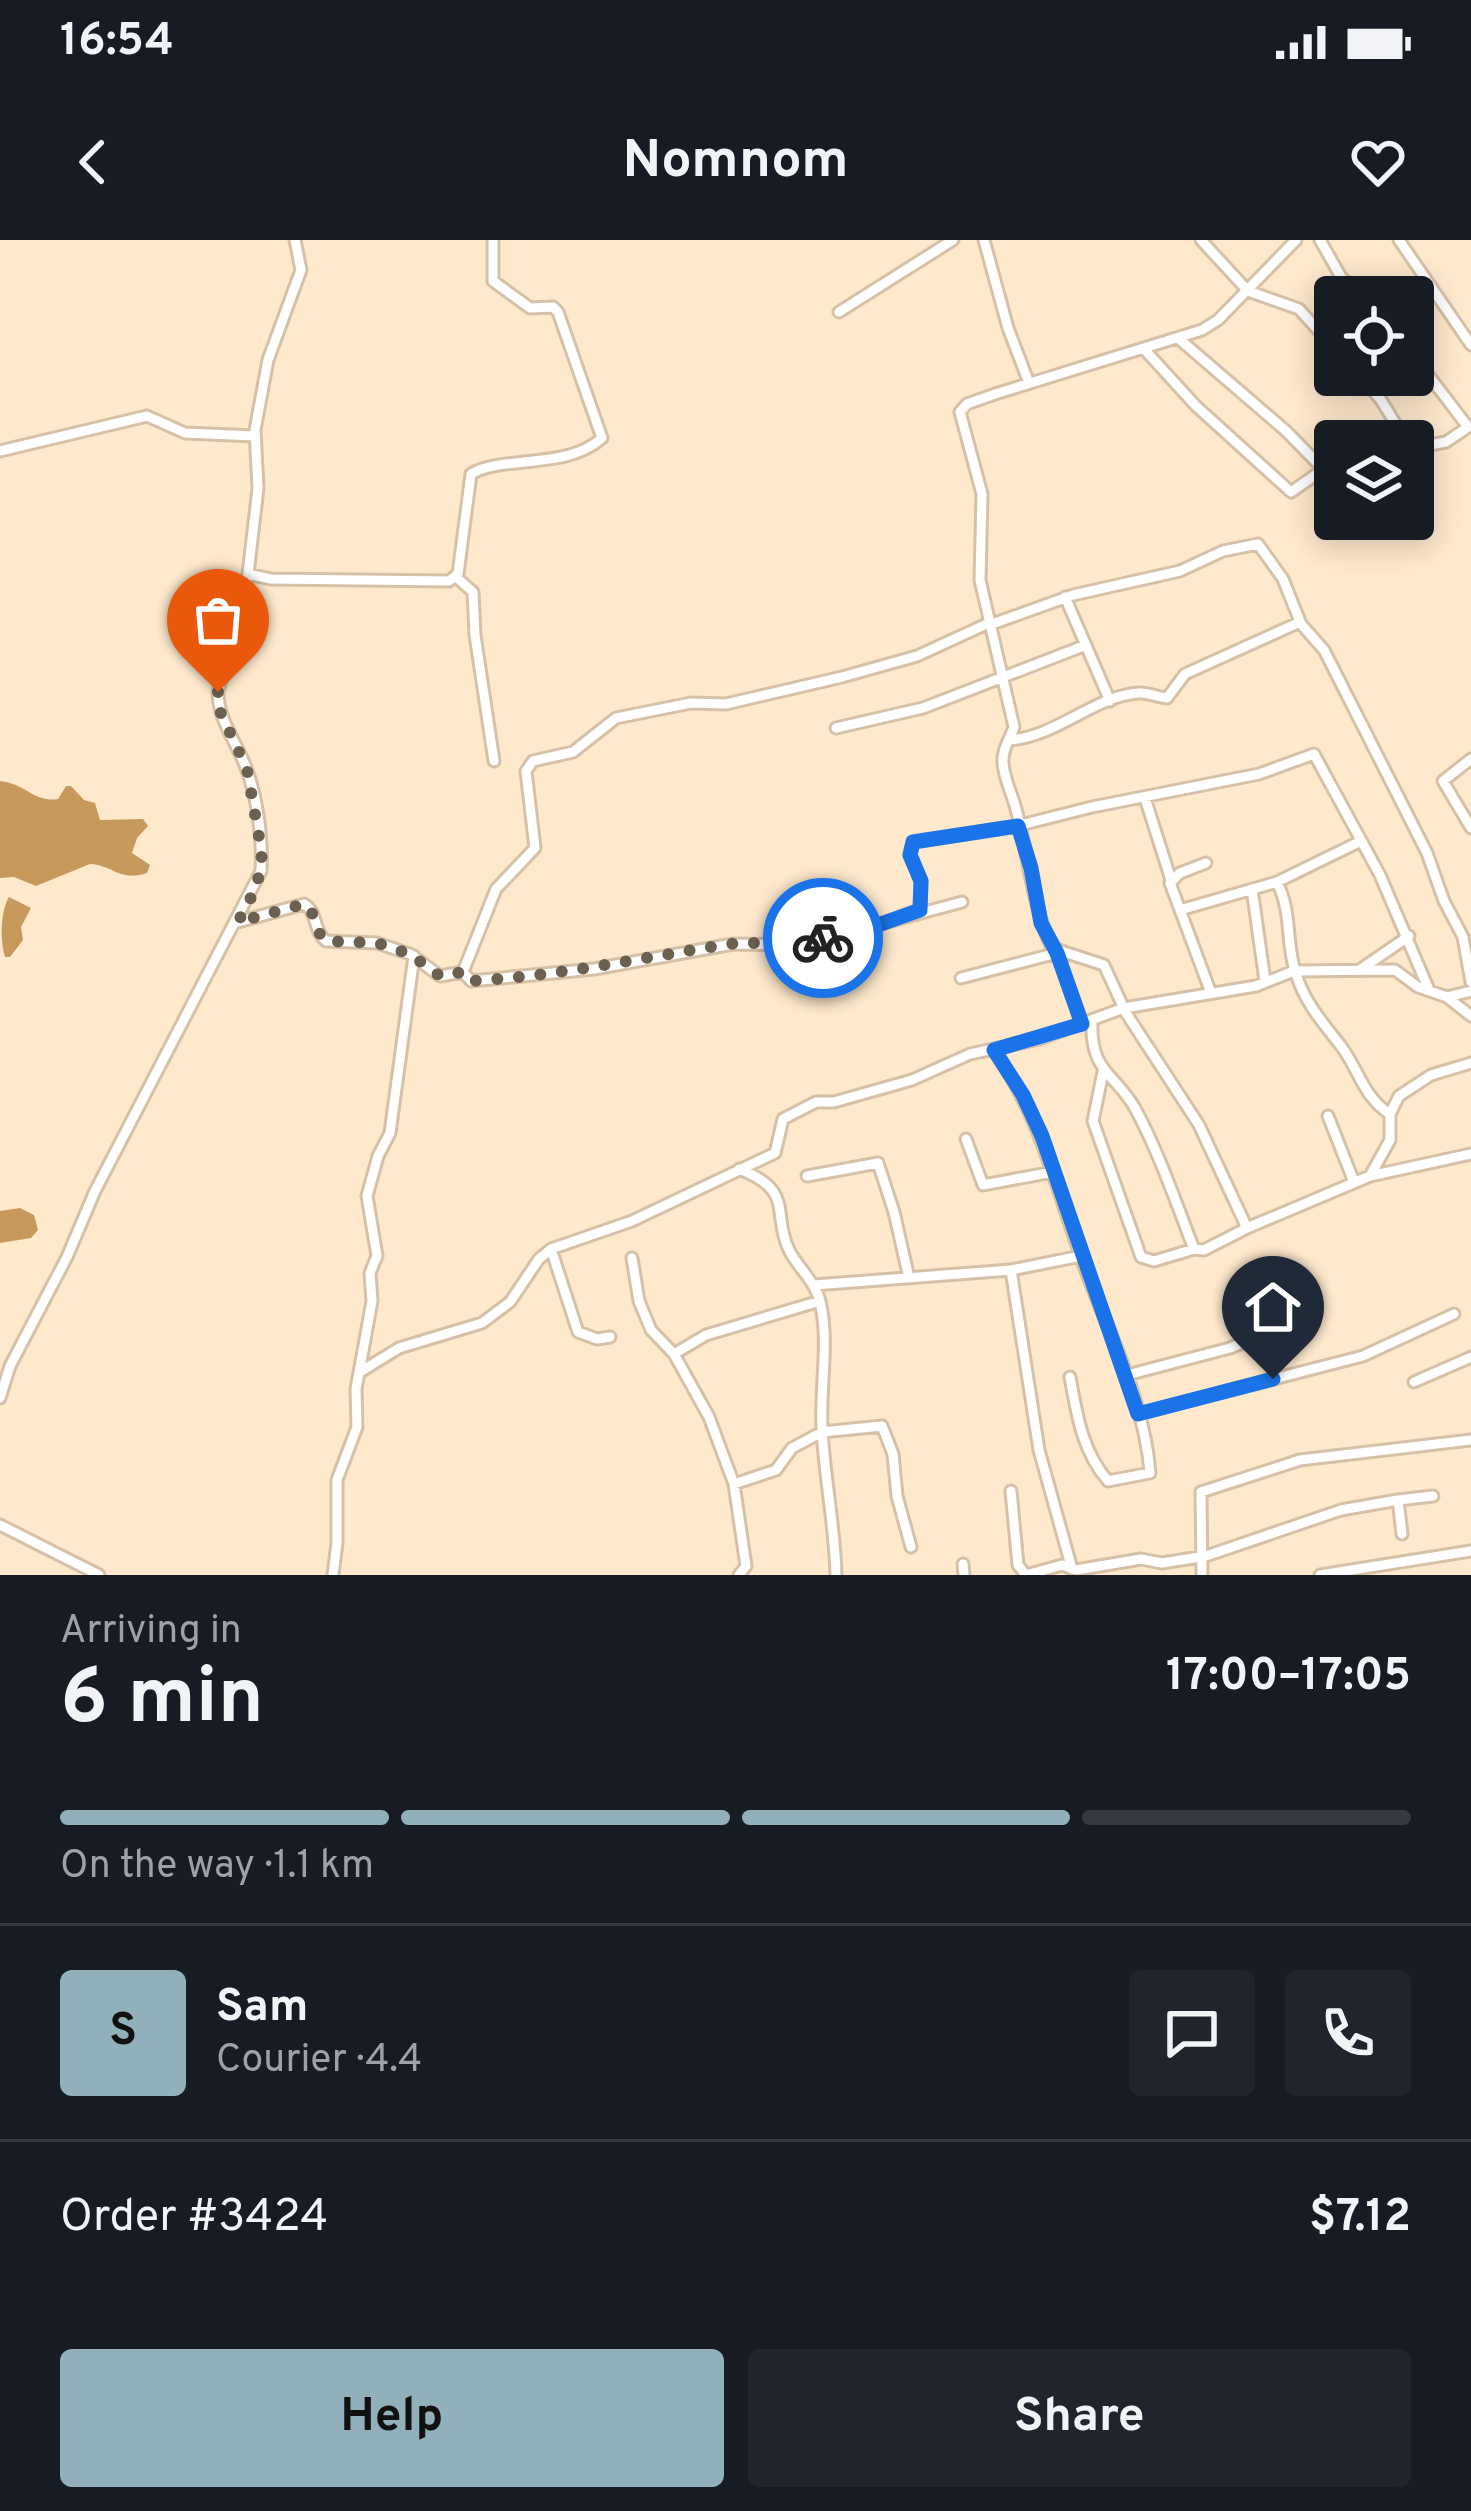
<!DOCTYPE html>
<html lang="en">
<head>
<meta charset="utf-8">
<style>
	body { margin:0; font-family:Overpass,sans-serif; background:#20242c; color:#f1f3f6; height:100vh; display:flex; flex-direction:column; font-size:45px; white-space:nowrap }
	* { box-sizing:border-box; margin:0 }
	p { font-size:39px; color:#9ea1a6 }
	.icon { flex:none; width:66px; height:66px; fill:none; stroke:currentColor; stroke-width:2; stroke-linecap:round; stroke-linejoin:round }
	.map { position:relative; height:1335px; overflow:hidden }
	.drawer { display:flex; flex-direction:column; background:#171b24; flex:1 }
	.drawer>* { flex:none }
	.tools { position:absolute; left:1314px; top:36px; display:grid; gap:24px }
	.tools a { display:grid; place-items:center; width:120px; height:120px; border-radius:12px; background:#171b24; box-shadow:0 6px 30px #0003; font-size:60px }
	.pin { position:absolute; display:grid; place-items:center; width:102px; height:102px; color:#fff; margin:-123px -51px; border-radius:50% 50% 50% 0; rotate:-45deg; box-shadow:0 0 12px #0007 }
	.pin .icon { rotate:45deg }
	.courier { position:absolute; display:grid; place-items:center; width:120px; height:120px; margin:-60px; border:9px solid #1a73e8; border-radius:50%; background:#fff; color:#222; box-shadow:0 3px 15px #0007 }
	.head em { font-style:normal; font-weight:700 }
	.head div { display:flex; flex-direction:column-reverse }
	.head { display:flex; align-items:center; justify-content:space-between; height:204px; padding:0 60px }
	h1 { font-size:78px; font-weight:700; line-height:90px }
	.bar { display:grid; grid-template-columns:repeat(4,1fr); gap:18px 12px; align-content:center; height:144px; padding:0 60px }
	.bar i { height:15px; border-radius:9px; background:#363941 }
	.bar .active { background:#92b0bc }
	.bar p { grid-column:span 4 }
	.line { display:flex; align-items:center; gap:30px; padding:0 60px; border-top:3px solid #363941 }
	.line div { flex:1 }
	.round { display:grid; place-items:center; flex:none; width:126px; height:126px; border-radius:12px; background:#20242c }
	.cta { display:flex; gap:24px; margin-top:auto; padding:24px 60px }
	.cta a { flex:1; height:138px; border-radius:12px; background:#92b0bc; color:#111; font-size:48px; font-weight:700; line-height:138px; text-align:center }
	.cta a+a { background:#20242c; color:#f1f3f6 }
	.status { display:flex; justify-content:space-between; align-items:center; height:84px; padding:0 60px; background:#171b24; direction:ltr }
	.status svg { height:33px; fill:currentColor }
	header { display:flex; justify-content:space-between; align-items:center; height:156px; padding:0 60px; background:#171b24; font-size:54px; font-weight:700 }
	.map>svg:first-child { display:block }
	.water { fill:#c79a5c }
	.lines { fill:none; stroke-linecap:round; stroke-linejoin:round }
	.minor-casing { stroke:#d6c1a7; stroke-width:15 }
	.minor { stroke:#fff; stroke-width:9 }
	.done { stroke:#6c6050; stroke-width:12; stroke-dasharray:0 21.6 }
	.route { stroke:#1a73e8; stroke-width:15 }
</style>
</head>
<body>
<div class="status"><b>16:54</b><svg viewBox="0 0 49 12"><path d="M0 12V9h3v3zM5 12V6h3v6zM10 12V3h3v9zM15 12V0h3v12zM26 1h20v11H26zM47 4h2v5h-2z"/></svg></div>
<header><svg class="icon" aria-label="back" viewBox="0 0 24 24"><path d="M15 5l-7 7 7 7"/></svg>Nomnom<svg class="icon" aria-label="heart" viewBox="0 0 24 24"><path d="M12 20l-8-8c-3-5 5-10 8-4 3-6 11-1 8 4z"/></svg></header>
<div class="map">
<svg width="1471" height="1335" viewBox="0 0 1471 1335">
	<rect width="100%" height="100%" fill="#fee9cd"/>
	<path class="water" d="M0 541C27 544 34 563 58 559L66 546H71L84 560 95 563 100 580 143 579 148 586 137 598 132 613 150 625 147 633C119 642 113 625 90 624L36 646 14 637 0 638Z
		M9 657 31 668 21 687 23 700 10 717H5C0 701 0 672 9 657Z
		M20 968 34 975 38 990 31 998 0 1003V971Z"/>
	<g class="lines">
		<g class="minor-casing">
			<path id="minor" d="M984 0 1008 88 1029 143
				M1201 0 1248 51 1299 69 1335 109
				M1296 0 1218 80 1202 90 995 154 967 164 960 172 982 254 980 340 1014 487C1010 499 1002 509 1003 523 1004 539 1012 553 1016 569 1028 614 1032 665 1052 708L1104 725 1126 773 1199 885 1247 988 1370 936 1471 914
				M1320 0 1341 37 1363 57
				M1399 0 1471 105
				M839 72 953 0
				M1178 98 1286 191 1335 241
				M1144 109 1196 166 1291 252 1324 229
				M1413 115 1468 187
				M1359 135 1381 160 1406 201
				M1413 208 1446 202 1468 187
				M0 211 147 176 185 193 255 196
				M248 334 271 339 449 341 458 334 471 234C503 215 567 230 602 198L558 72 553 67 530 68 493 41V0
				M456 337 473 352 475 395 494 521
				M1065 357 1110 461
				M992 384 1073 355 1180 331 1223 311 1258 304 1283 339 1301 384 1324 410 1427 613 1444 661 1463 697 1471 742
				M836 488 923 468 1086 405
				M1009 500C1057 497 1092 457 1138 453 1147 452 1157 457 1167 458L1185 434 1300 382
				M1471 519 1443 541 1471 588
				M1145 558 1171 640
				M1206 623 1180 633 1170 643 1211 753
				M1277 642C1293 675 1285 702 1296 734 1305 763 1323 783 1341 806 1359 830 1363 857 1390 874
				M1252 649 1265 741
				M920 670 921 641 910 615 913 602 1017 586 1092 567 1259 534 1314 514 1380 635 1429 750
				M1180 670 1277 642 1361 601
				M238 682 304 664C318 672 313 691 326 701L377 703 410 714 440 736 463 732 471 741 594 729 733 704 802 705 962 662
				M1361 729 1409 696
				M463 732 496 649 535 608 526 531 533 521 573 512 616 478 691 463 726 464 842 437 917 416 991 382
				M961 738 1057 713 1082 784
				M1447 757 1471 751
				M1092 781C1090 834 1116 833 1136 870 1160 915 1176 963 1194 1009L1204 1010 1247 988
				M994 810C1041 877 1058 955 1086 1031 1110 1096 1145 1163 1150 1233L1108 1241C1082 1211 1077 1175 1070 1137
				M1103 832 1093 881 1141 1017 1154 1021 1194 1009
				M1328 876 1354 942
				M966 899 983 945 1053 932
				M739 929C796 951 771 973 789 1010 799 1030 817 1042 821 1066 829 1105 820 1146 822 1187 824 1236 835 1286 836 1335
				M807 936 878 923 894 972 909 1038
				M1370 936 1390 900V874L1399 856 1431 835 1471 823
				M551 1009 578 1092 597 1099 610 1097
				M632 1018 639 1061 651 1090 674 1114 709 1177 734 1244 746 1326 739 1335
				M1011 1030 1039 1210 1072 1329
				M814 1045 1011 1030 1081 1016
				M674 1114 706 1095 820 1061
				M360 1132 399 1108 482 1083 510 1062 539 1019 551 1009 632 981 775 913 783 879 816 862H834L912 840 970 814 1039 799 1124 768 1256 746 1294 731 1395 730 1418 747 1447 757 1471 776
				M1127 1135 1230 1108 1265 1093
				M1414 1142 1471 1117
				M0 1158 10 1126 67 1017 95 951 261 631C263 598 257 555 245 525 235 500 218 479 218 452L248 334 258 248 255 190 268 120 301 30 295 0
				M1138 1174 1363 1116 1454 1074
				M734 1244 776 1230 792 1208 822 1192 882 1186 893 1214 897 1256 911 1307
				M1011 1251 1018 1325 1026 1335
				M1398 1260 1433 1256
				M0 1285 99 1335
				M963 1324 964 1335
				M333 1335 337 1303V1240L357 1187 356 1149 372 1061 370 1033 377 1016 367 956 378 916 390 893 414 716
				M1026 1335 1062 1325 1076 1330 1141 1319 1162 1323 1206 1316 1341 1270 1398 1260 1402 1294
				M1202 1335 1201 1252 1300 1220 1471 1200
				M1320 1335 1471 1311"/>
		</g>
		<use href="#minor" class="minor"/>
	</g>
	<g class="lines">
		<path class="done" d="M218 452V467L247 529 262 614 257 646 238 682 304 664C318 673 313 691 326 701L377 703 410 714 440 736 463 732 471 741C559 736 644 717 731 704 763 700 792 709 823 698"/>
		<path class="route" d="M823 698 864 690 920 670 921 641 910 615 913 602 1018 586 1031 628 1041 683 1057 713 1082 784 994 810 1023 855 1042 896 1138 1174 1273 1139"/>
	</g>
</svg>
<div class="tools">
<a><svg class="icon" aria-label="locate" viewBox="0 0 24 24"><circle cx="12" cy="12" r="6"/><path d="M12 2v4M12 18v4M2 12h4M18 12h4"/></svg></a>
<a><svg class="icon" aria-label="layers" viewBox="0 0 24 24"><path d="M12 4l9 5-9 5-9-5zM3 14l9 5 9-5"/></svg></a>
</div>
<div class="pin" style="left:218px;top:452px;background:#ea580c"><svg class="icon" aria-label="bag" viewBox="0 0 24 24"><path d="M5 8h14l-1 12H6zM9 8a3 3 0 0 1 6 0"/></svg></div>
<div class="pin" style="left:1273px;top:1139px;background:#1f2937"><svg class="icon" aria-label="home" viewBox="0 0 24 24"><path d="M3 11l9-7 9 7M6 9v11h12V9"/></svg></div>
<div class="courier" style="left:823px;top:698px"><svg class="icon" aria-label="bike" viewBox="0 0 24 24"><circle cx="6" cy="16" r="4"/><circle cx="18" cy="16" r="4"/><path d="M6 16l4-8h5l3 8M10 8l3 8H6M13 5h3"/></svg></div>
</div>
<section class="drawer">
<div class="head"><div><h1>6 min</h1><p>Arriving in</p></div><em>17:00–17:05</em></div>
<div class="bar"><i class="active"></i><i class="active"></i><i class="active"></i><i></i><p>On the way · 1.1 km</p></div>
<div class="line" style="height:216px"><b class="round" style="background:#92b0bc;color:#111">S</b><div><b>Sam</b><p>Courier · 4.4</p></div><a class="round"><svg class="icon" aria-label="chat" viewBox="0 0 24 24"><path d="M4 5h16v11H9l-5 4z"/></svg></a><a class="round"><svg class="icon" aria-label="phone" viewBox="0 0 24 24"><path d="M5 4h4l2 5-3 2q2 4 5 5l2-3 5 2v4C11 20 4 13 5 4z"/></svg></a></div>
<div class="line" style="height:156px"><div>Order #3424</div><b>$7.12</b></div>
<div class="cta"><a>Help</a><a>Share</a></div>
</section>
</body>
</html>
